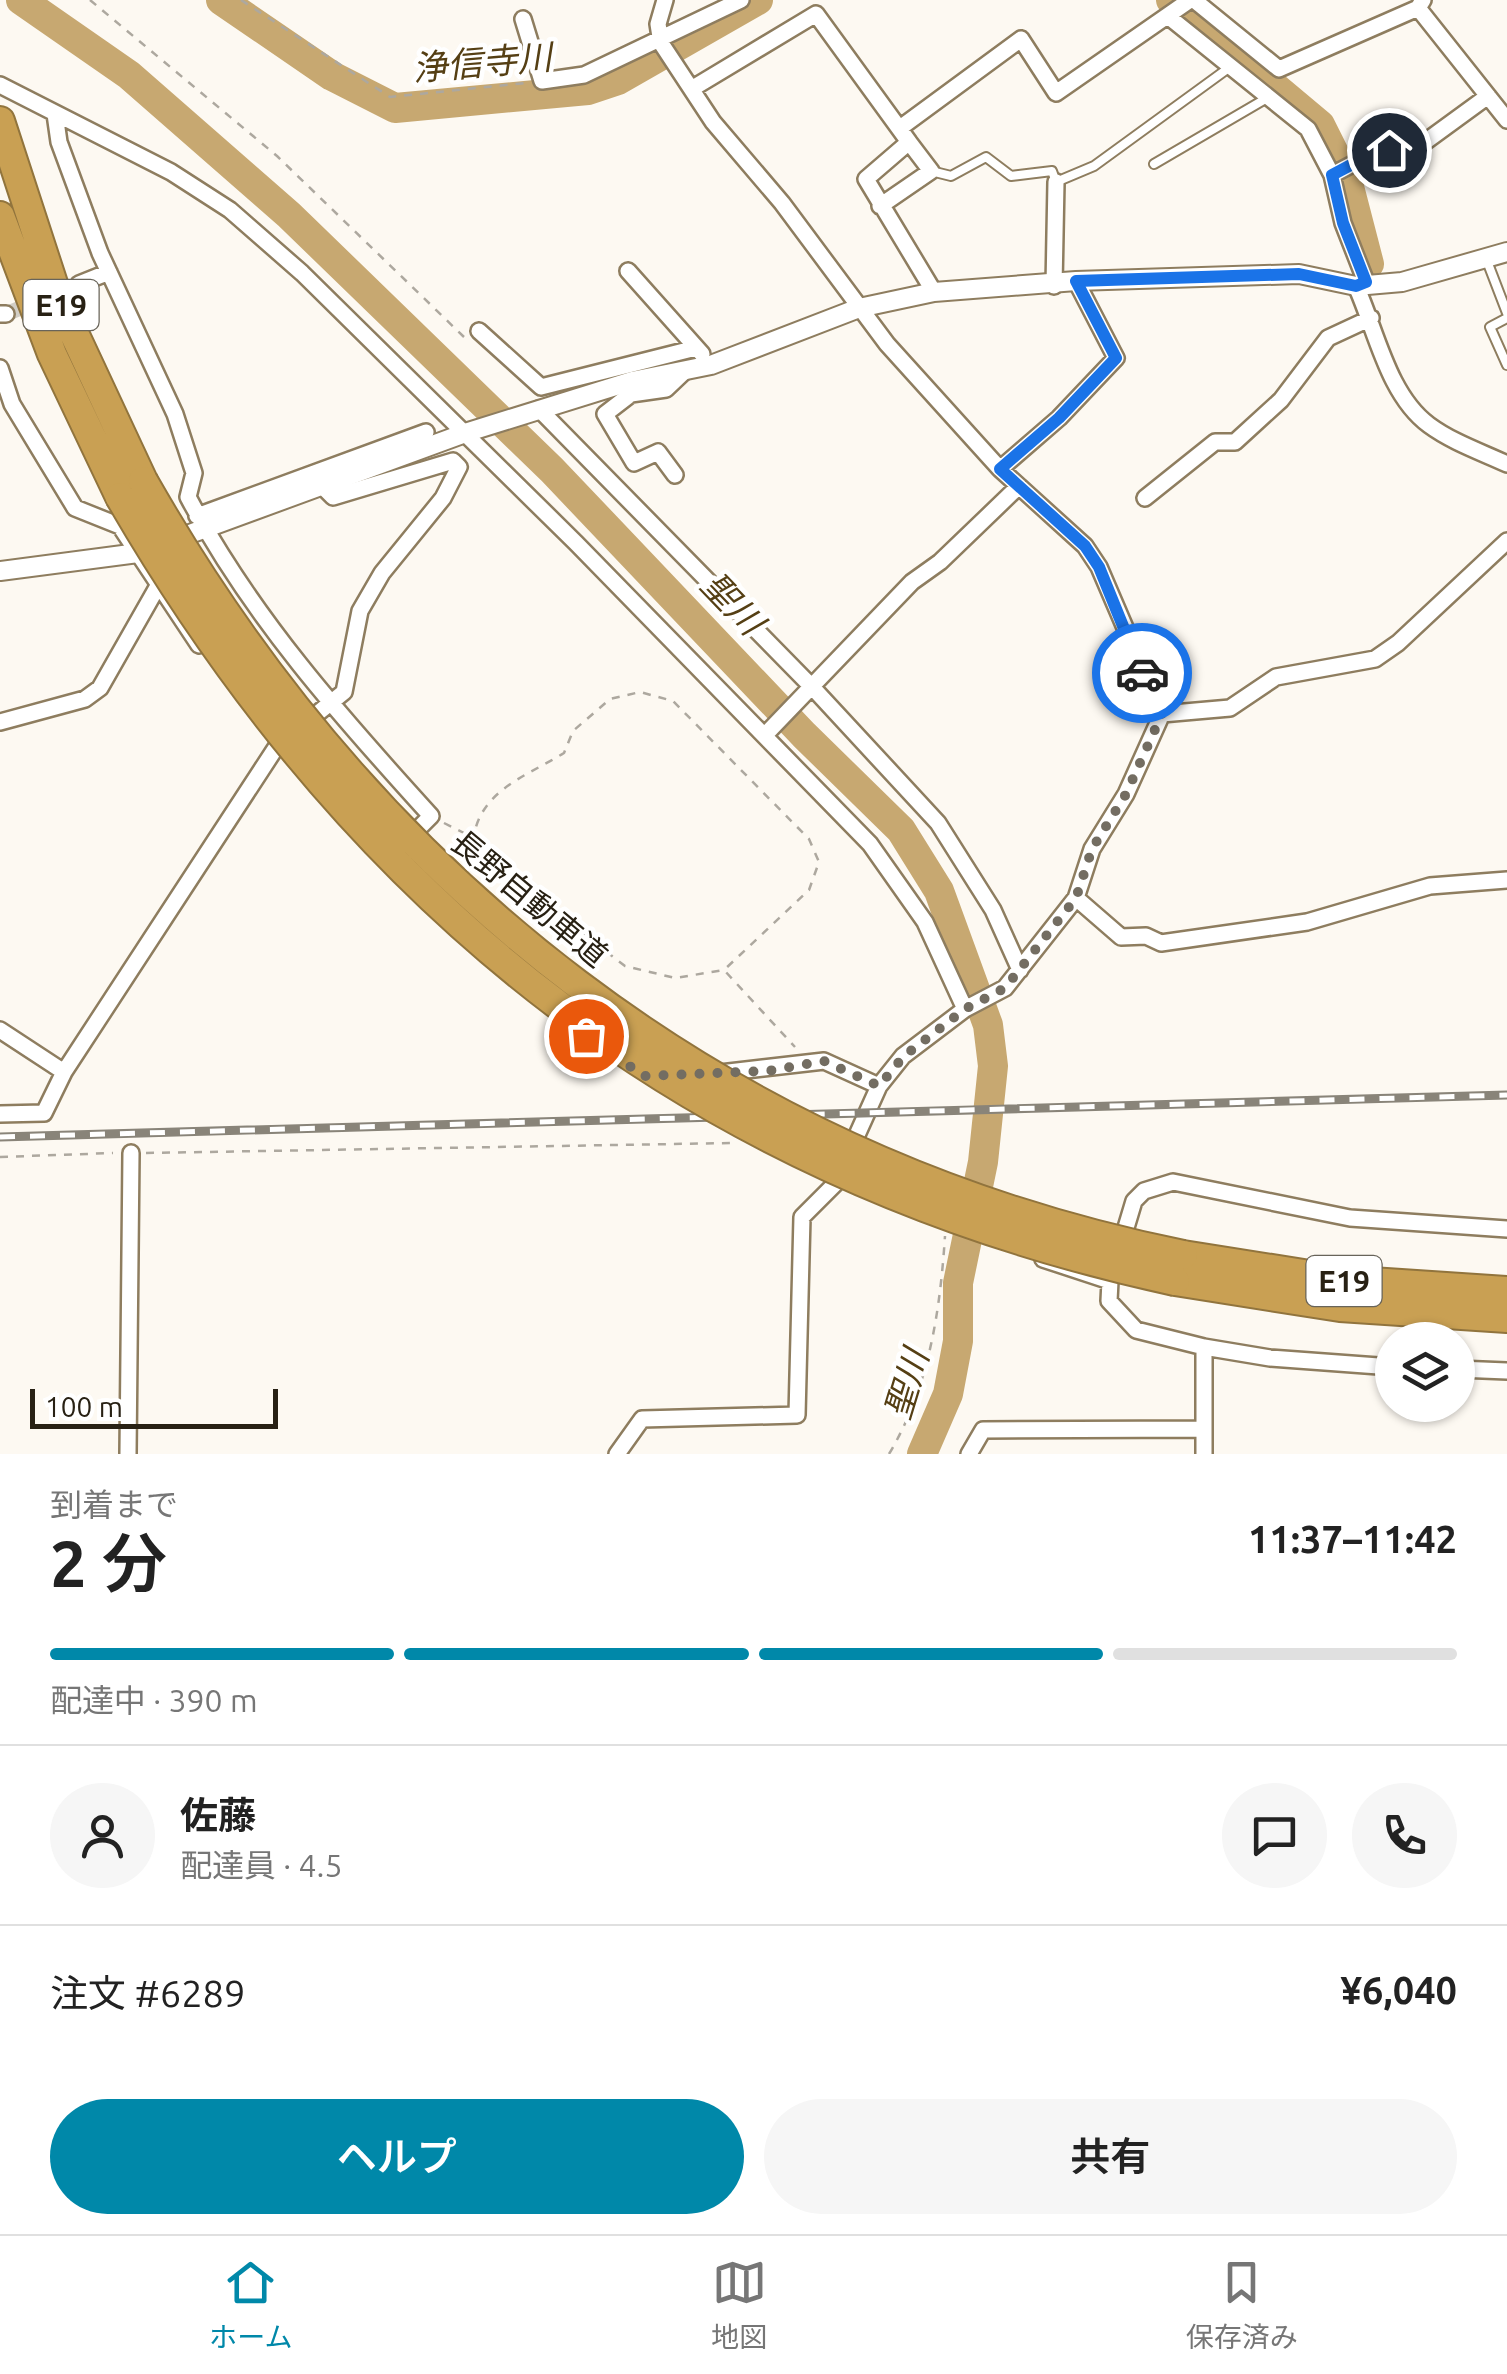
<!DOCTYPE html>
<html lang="ja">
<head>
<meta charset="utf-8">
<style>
	body { margin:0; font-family:Ubuntu,"Noto Sans JP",sans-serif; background:#f6f6f6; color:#222; height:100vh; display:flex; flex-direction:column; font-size:38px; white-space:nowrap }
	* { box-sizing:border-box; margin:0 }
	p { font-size:32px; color:#767676 }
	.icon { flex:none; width:55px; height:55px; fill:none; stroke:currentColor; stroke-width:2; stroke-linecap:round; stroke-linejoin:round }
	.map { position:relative; height:1454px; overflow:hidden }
	.side { display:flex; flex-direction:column; background:#fff; flex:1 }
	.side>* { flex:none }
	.controls { position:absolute; left:1375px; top:1322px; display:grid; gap:20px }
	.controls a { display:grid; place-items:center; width:100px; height:100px; border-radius:50%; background:#fff; box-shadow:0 2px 8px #0004; font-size:50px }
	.scale { position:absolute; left:30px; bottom:25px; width:248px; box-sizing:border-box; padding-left:10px; border:5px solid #282114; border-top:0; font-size:28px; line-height:35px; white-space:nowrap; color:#282114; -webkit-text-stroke:8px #fff; paint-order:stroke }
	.pin { position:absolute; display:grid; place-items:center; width:85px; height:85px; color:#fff; margin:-42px; border:5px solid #fff; border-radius:50%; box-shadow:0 2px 10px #0007 }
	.courier { position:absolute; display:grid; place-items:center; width:100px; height:100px; margin:-50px; border:8px solid #1a73e8; border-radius:50%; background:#fff; color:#222; box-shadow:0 2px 12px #0007 }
	.head em { font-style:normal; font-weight:600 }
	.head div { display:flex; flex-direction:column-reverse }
	.head { display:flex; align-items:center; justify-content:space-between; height:170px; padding:0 50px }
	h1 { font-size:65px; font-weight:600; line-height:75px }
	.bar { display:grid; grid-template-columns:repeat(4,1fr); gap:15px 10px; align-content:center; height:120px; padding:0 50px }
	.bar i { height:12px; border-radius:8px; background:#e0e0e0 }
	.bar .selected { background:#0088a9 }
	.bar p { grid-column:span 4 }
	.line { display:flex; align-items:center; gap:25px; padding:0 50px; border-top:2px solid #e0e0e0 }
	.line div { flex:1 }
	.round { display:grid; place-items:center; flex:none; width:105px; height:105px; border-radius:52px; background:#f6f6f6 }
	.action { display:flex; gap:20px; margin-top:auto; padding:20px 50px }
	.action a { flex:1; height:115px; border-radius:60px; background:#0088a9; color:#fff; font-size:40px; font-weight:600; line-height:115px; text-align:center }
	.action a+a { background:#f6f6f6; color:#222 }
	.tabs { display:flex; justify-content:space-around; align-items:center; height:140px; border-top:2px solid #e0e0e0; background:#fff; font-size:28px; color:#767676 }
	.tabs a { display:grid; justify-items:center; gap:5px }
	.tabs .selected { color:#0088a9 }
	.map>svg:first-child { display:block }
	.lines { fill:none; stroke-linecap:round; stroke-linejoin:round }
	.river { stroke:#c7a871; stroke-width:30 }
	.minor-tunnel { stroke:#d2cec6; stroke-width:15; stroke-dasharray:15 8; stroke-linecap:butt }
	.service-casing { stroke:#8e7d5f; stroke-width:12 }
	.minor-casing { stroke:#8e7d5f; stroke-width:20 }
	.tertiary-casing { stroke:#8e7d5f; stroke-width:22 }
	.motorway-casing { stroke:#91743d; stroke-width:32 }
	.path { stroke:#ada89f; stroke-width:2.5; stroke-dasharray:8 8; stroke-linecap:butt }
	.service { stroke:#fff; stroke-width:8 }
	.minor { stroke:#fff; stroke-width:15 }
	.tertiary { stroke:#fff; stroke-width:18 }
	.motorway { stroke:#c9a053; stroke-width:28 }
	.rail-casing { stroke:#898479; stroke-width:9 }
	.rail { stroke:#fff; stroke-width:5; stroke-dasharray:15; stroke-linecap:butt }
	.motorway-bridge-casing { stroke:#91743d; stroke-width:32; stroke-linecap:butt }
	.motorway-bridge { stroke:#c9a053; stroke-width:28 }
	.done { stroke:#736d62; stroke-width:10; stroke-dasharray:0 18 }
	.route { stroke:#1a73e8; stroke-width:12 }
	.labels { text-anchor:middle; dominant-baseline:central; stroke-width:9; stroke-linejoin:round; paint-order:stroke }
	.shield { fill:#fff; stroke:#68645a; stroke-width:2.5 }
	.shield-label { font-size:30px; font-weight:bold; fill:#282114 }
	.street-label { font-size:32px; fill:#282114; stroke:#fff }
	.water-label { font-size:35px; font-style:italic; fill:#553f14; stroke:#fff }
</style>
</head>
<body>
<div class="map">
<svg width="1507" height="1454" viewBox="0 0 1507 1454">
	<rect width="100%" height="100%" fill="#fdf9f2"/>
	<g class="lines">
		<path class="river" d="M21 0 129 75 289 215 552 470 804 735 901 830 939 891 988 1025 993 1066 983 1162 958 1283V1341L948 1394 922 1454
			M221 0 332 76 395 108 588 90 618 80 758 0
			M1171 0 1320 125 1347 179 1369 264"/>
		<path class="minor-tunnel" d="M6 314 79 284"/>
		<g class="service-casing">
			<path id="service" d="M1154 164 1267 98
				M931 171 951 176 986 157 1011 176 1052 171 1056 182 1094 166 1230 67
				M1487 261 1507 313
				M1507 318 1490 327 1507 365"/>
		</g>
		<g class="minor-casing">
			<path id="minor" d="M665 0 658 24 661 43 713 122 782 203 887 344 1000 469 1085 546 1099 567 1162 714
				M1194 0 1279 69 1418 8 1423 0
				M1418 8 1507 120
				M1169 17 1308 129 1332 175 1343 223 1366 282
				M523 19 542 81 584 75 741 0
				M0 85 171 172 230 210 302 273 576 543 870 844 925 922 965 1009
				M693 88 816 14 909 142 866 179 934 292
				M55 114 59 142 100 253 175 414 194 473 188 497C251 616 341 717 431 816L407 840
				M900 128 1021 39 1056 93 1190 0
				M1332 175 1379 150H1414L1488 96
				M880 206 931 171 909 142
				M628 271 702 354
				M79 284 109 272
				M1054 286 1056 182
				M1356 286C1376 330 1388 395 1429 425 1452 442 1481 452 1507 464
				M0 314H6
				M479 331 541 387 696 348
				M0 368 12 404 75 508 120 526 199 645
				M539 409 814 689 938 823 993 910 1020 970
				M1000 469 1059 418 1116 358 1076 281
				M675 475 658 452 634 463 605 414 631 394 666 389 686 370
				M1145 498 1215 442H1235L1281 400 1328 338 1371 318
				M197 516 426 432
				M1162 714 1230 708 1276 677 1375 659 1398 643 1507 541
				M0 722 85 699 100 688 158 586
				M765 735 912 582 940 562 1019 486
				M1076 898 1121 937 1146 936 1161 943 1307 922 1430 886 1507 880
				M0 1030 64 1072
				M879 1086 903 1056 965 1009 1005 988 1076 898 1092 849 1126 794 1162 714
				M0 1114 44 1113 64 1072 277 746 344 692 360 611 382 573 443 498 459 467 453 461 333 497 324 488 323 470
				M1043 1259 1110 1281
				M1392 1367 1270 1358 1204 1347 1136 1330 1109 1301 1110 1281 1134 1201 1144 1191 1173 1182 1350 1218 1507 1229
				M1458 1369 1507 1371
				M128 1454 131 1153
				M617 1454 642 1419 797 1415 802 1217 835 1184 879 1086 824 1061 720 1073
				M969 1454 983 1430 1204 1429
				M1204 1454V1347"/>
		</g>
		<g class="tertiary-casing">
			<path id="tertiary" d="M0 571 138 553 468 432 632 381 711 365 859 308 934 292 1076 281 1299 274 1356 286 1402 282 1507 252"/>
		</g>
		<g class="motorway-casing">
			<path id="motorway" d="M0 121 58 299 143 481
				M0 216 52 354 120 497
				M1183 1255 1341 1280 1507 1291
				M1175 1281 1340 1307 1507 1318"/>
		</g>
		<path class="path" d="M90 0 277 156 464 337
			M241 0 390 97 525 83
			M444 823 464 833 504 873 625 966 675 978 724 970 795 1047
			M473 842C478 791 525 777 564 753L573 731 610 699 640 692 673 701 809 839 819 862 809 890 724 970
			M146 1153 733 1143
			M0 1157 113 1153
			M889 1454C929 1387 940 1312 945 1236"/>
		<use href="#service" class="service"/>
		<use href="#minor" class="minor"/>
		<use href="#tertiary" class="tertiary"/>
		<use href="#motorway" class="motorway"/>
		<g class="rail-casing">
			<path id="rail" d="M0 1137 1507 1095"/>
		</g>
		<use href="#rail" class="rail"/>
		<g class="motorway-bridge-casing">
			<path id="motorway-bridge" d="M143 481C372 883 725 1162 1183 1255
				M120 497C361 913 702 1179 1175 1281"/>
		</g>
		<use href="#motorway-bridge" class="motorway-bridge"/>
	</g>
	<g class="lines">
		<path class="done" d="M586 1036 644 1076 768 1071 824 1061 879 1086 904 1056 965 1009 1005 988 1076 898 1092 849 1126 794 1162 714 1142 673"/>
		<path class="route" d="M1142 673 1099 567 1085 546 1000 469 1059 418 1116 358 1076 281 1299 274 1356 286 1366 282 1343 223 1332 175 1379 150H1389"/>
	</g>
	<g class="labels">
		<g class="shield">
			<rect x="23.5" y="280" width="75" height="50" rx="8"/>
			<rect x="1306.5" y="1256" width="75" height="50" rx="8"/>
		</g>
		<g class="shield-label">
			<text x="61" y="305">E19</text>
			<text x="1344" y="1281">E19</text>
		</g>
		<g class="street-label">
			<text transform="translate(530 898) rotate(40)">長野自動車道</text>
		</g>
		<g class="water-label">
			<text transform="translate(482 62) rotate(-5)">浄信寺川</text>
			<text transform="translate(733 603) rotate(46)">聖川</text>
			<text transform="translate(906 1384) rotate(-73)">聖川</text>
		</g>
	</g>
</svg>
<div class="controls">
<a><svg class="icon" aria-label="layers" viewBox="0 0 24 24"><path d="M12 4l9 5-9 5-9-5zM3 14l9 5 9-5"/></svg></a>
</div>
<div class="scale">100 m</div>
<div class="pin" style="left:586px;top:1036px;background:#ea580c"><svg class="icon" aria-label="bag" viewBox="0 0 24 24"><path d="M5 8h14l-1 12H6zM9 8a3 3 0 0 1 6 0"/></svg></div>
<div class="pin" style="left:1389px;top:150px;background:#1f2937"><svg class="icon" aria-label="home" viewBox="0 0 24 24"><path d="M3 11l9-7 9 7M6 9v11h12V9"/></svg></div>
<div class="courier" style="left:1142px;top:673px"><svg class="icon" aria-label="car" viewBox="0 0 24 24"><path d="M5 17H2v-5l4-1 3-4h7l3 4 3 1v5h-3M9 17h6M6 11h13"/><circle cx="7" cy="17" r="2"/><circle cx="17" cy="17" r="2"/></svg></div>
</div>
<section class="side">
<div class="head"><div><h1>2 分</h1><p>到着まで</p></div><em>11:37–11:42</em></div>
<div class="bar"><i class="selected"></i><i class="selected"></i><i class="selected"></i><i></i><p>配達中 · 390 m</p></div>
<div class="line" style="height:180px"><a class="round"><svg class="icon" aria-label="person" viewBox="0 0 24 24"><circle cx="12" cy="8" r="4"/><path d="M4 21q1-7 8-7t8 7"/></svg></a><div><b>佐藤</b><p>配達員 · 4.5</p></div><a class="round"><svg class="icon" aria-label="chat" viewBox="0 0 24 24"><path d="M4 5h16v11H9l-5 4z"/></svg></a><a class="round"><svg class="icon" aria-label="phone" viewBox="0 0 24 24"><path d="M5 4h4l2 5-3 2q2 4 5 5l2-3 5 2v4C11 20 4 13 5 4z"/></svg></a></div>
<div class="line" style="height:130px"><div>注文 #6289</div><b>¥6,040</b></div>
<div class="action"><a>ヘルプ</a><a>共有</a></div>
</section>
<nav class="tabs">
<a class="selected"><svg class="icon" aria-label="home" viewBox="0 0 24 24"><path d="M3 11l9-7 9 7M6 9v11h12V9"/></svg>ホーム</a>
<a><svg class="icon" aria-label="map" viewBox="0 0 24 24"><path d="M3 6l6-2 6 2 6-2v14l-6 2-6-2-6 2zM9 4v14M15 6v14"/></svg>地図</a>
<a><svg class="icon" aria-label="saved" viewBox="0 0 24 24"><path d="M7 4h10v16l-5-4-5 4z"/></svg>保存済み</a>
</nav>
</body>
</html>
